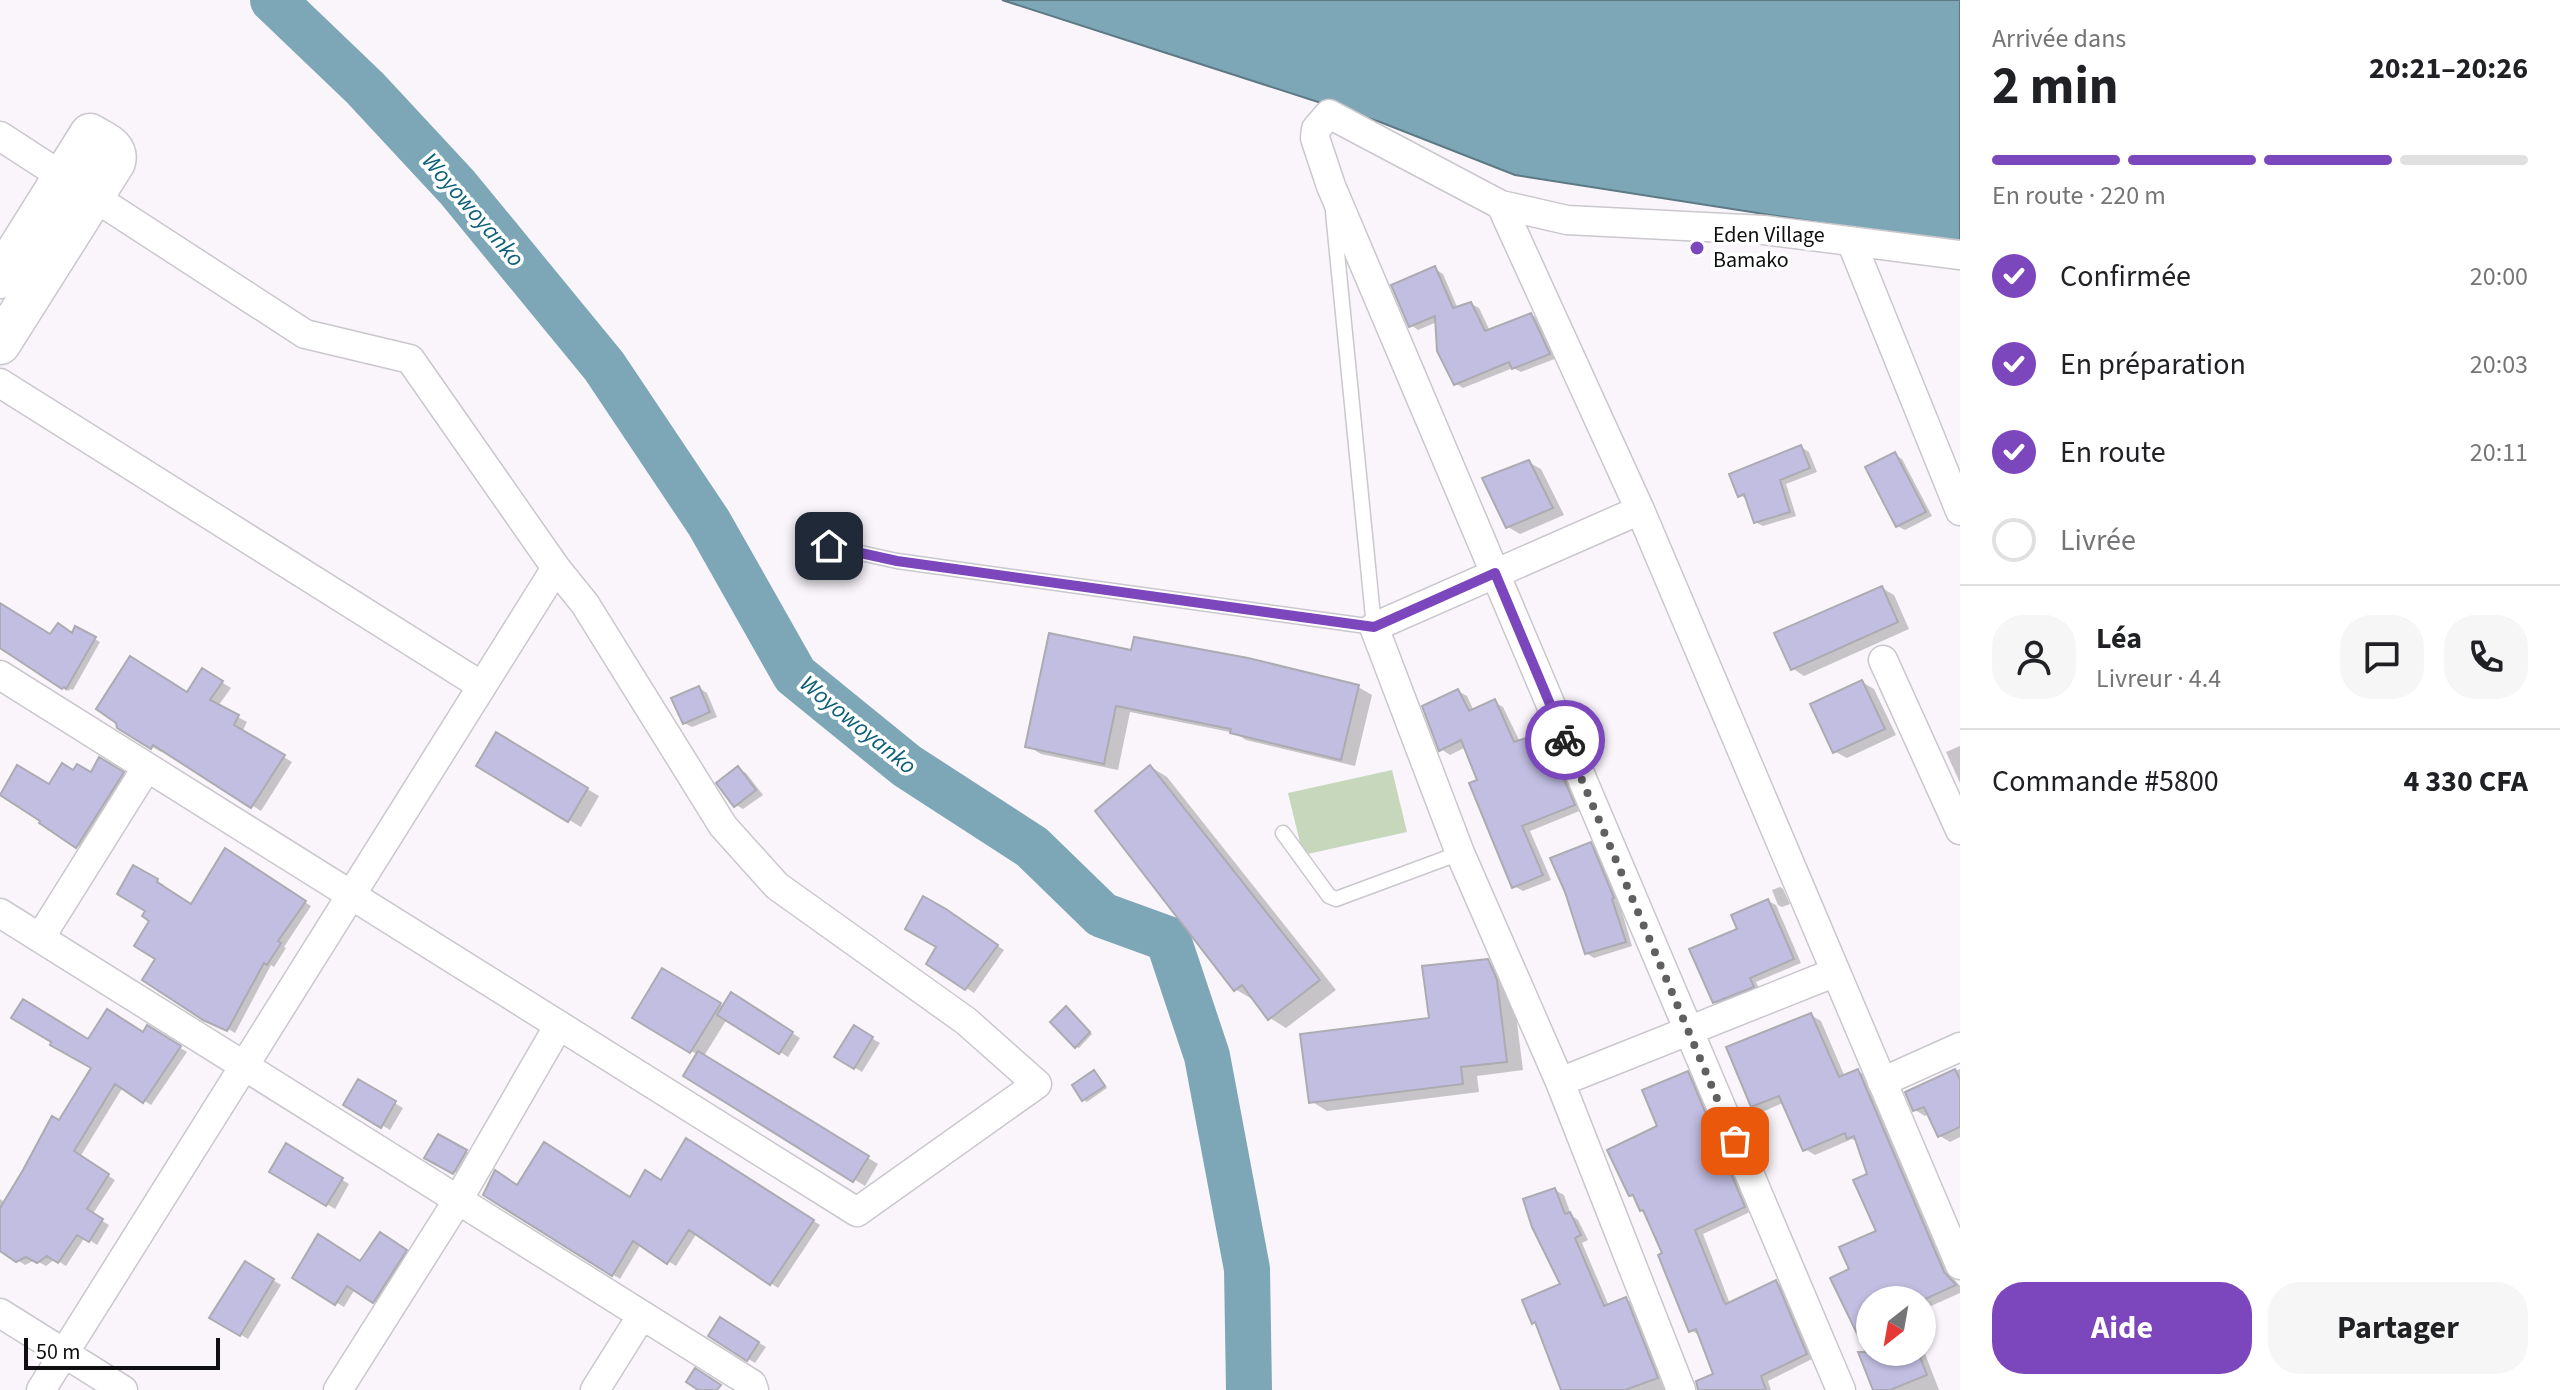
<!DOCTYPE html>
<html lang="fr">
<head>
<meta charset="utf-8">
<style>
	body { margin:0; font-family:"Source Sans 3",sans-serif; background:#f6f6f6; color:#202124; height:100vh; display:flex; flex-direction:column; font-size:30px; white-space:nowrap }
	* { box-sizing:border-box; margin:0 }
	p { font-size:26px; color:#757577 }
	.icon { flex:none; width:44px; height:44px; fill:none; stroke:currentColor; stroke-width:2; stroke-linecap:round; stroke-linejoin:round }
	.map { position:relative; flex:1; overflow:hidden }
	.details { display:flex; flex-direction:column; background:#fff; width:600px }
	.details>* { flex:none }
	.needle { width:52px; rotate:211deg }
	.controls { position:absolute; left:1856px; top:1286px; display:grid; gap:16px }
	.controls a { display:grid; place-items:center; width:80px; height:80px; border-radius:50%; background:#fff; box-shadow:0 2px 6px #0004; font-size:40px }
	.scale { position:absolute; left:24px; bottom:20px; width:196px; box-sizing:border-box; padding-left:8px; border:4px solid #0f0e10; border-top:0; font-size:22px; line-height:28px; white-space:nowrap; color:#0f0e10; -webkit-text-stroke:6px #fff; paint-order:stroke }
	.pin { position:absolute; display:grid; place-items:center; width:68px; height:68px; color:#fff; margin:-34px; border-radius:16px; box-shadow:0 4px 12px #0006 }
	.courier { position:absolute; display:grid; place-items:center; width:80px; height:80px; margin:-40px; border:6px solid #7c46bd; border-radius:50%; background:#fff; color:#222; box-shadow:0 2px 10px #0007 }
	.summary em { font-style:normal; font-weight:700 }
	.summary div { display:flex; flex-direction:column-reverse }
	.summary { display:flex; align-items:center; justify-content:space-between; height:136px; padding:0 32px }
	h1 { font-size:52px; font-weight:700; line-height:60px }
	.bar { display:grid; grid-template-columns:repeat(4,1fr); gap:12px 8px; align-content:center; height:96px; padding:0 32px }
	.bar i { height:10px; border-radius:6px; background:#e0e0e0 }
	.bar .active { background:#7c46bd }
	.bar p { grid-column:span 4 }
	.line { display:flex; align-items:center; gap:20px; padding:0 32px; border-top:2px solid #e0e0e0 }
	.line div { flex:1 }
	.round { display:grid; place-items:center; flex:none; width:84px; height:84px; border-radius:32px; background:#f6f6f6 }
	ol { padding:0 32px; list-style:none }
	li { display:flex; align-items:center; gap:24px; height:88px }
	li p { margin-inline-start:auto }
	li .icon { padding:8px; border-radius:50%; background:#7c46bd; color:#fff; stroke-width:4 }
	li:last-child { color:#757577 }
	li i { width:44px; height:44px; border:4px solid #e0e0e0; border-radius:50% }
	.cta { display:flex; gap:16px; margin-top:auto; padding:16px 32px }
	.cta a { flex:1; height:92px; border-radius:32px; background:#7c46bd; color:#fff; font-size:32px; font-weight:700; line-height:92px; text-align:center }
	.cta a+a { background:#f6f6f6; color:#202124 }
	main { display:flex; flex:1; min-height:0 }
	.map>svg:first-child { display:block }
	.green { fill:#c7d7bc }
	.water { fill:#7da7b6; stroke:#5c7984; stroke-width:2 }
	.shadow { fill:#0003 }
	.lines { fill:none; stroke-linecap:round; stroke-linejoin:round }
	.river { stroke:#7da7b6; stroke-width:46 }
	.building { fill:#c1bee2; stroke:#acabb2; stroke-width:2 }
	.lane-casing { stroke:#cac7cd; stroke-width:17 }
	.street-casing { stroke:#cac7cd; stroke-width:31 }
	.secondary-casing { stroke:#cac7cd; stroke-width:43 }
	.lane { stroke:#fff; stroke-width:14 }
	.street { stroke:#fff; stroke-width:28 }
	.secondary { stroke:#fff; stroke-width:40 }
	.done { stroke:#615f62; stroke-width:8; stroke-dasharray:0 14.4 }
	.route { stroke:#7c46bd; stroke-width:10 }
	.poi-dot { fill:#7c46bd; stroke:#fff; stroke-width:3 }
	.labels { text-anchor:middle; dominant-baseline:central; stroke-width:7; stroke-linejoin:round; paint-order:stroke }
	.poi-label { font-size:22px; fill:#0f0e10; stroke:#fff; text-anchor:start }
	.water-label { font-size:24px; font-style:italic; fill:#0d6077; stroke:#fff }
</style>
</head>
<body>
<main>
<div class="map">
<svg width="1960" height="1390" viewBox="0 0 1960 1390">
	<rect width="100%" height="100%" fill="#f9f5fb"/>
	<path class="green" d="M1392 770 1407 832 1303 855 1288 793Z"/>
	<path class="water" d="M1002 0H1960V242L1905 236 1515 175 1380 122Z"/>
	<path class="shadow" d="M1435 269 1443 274 1458 309 1471 304 1479 308 1490 331 1531 315 1539 319 1557 358 1521 372 1513 368 1463 388 1455 383 1437 322 1418 330 1411 325Z
		M1801 447 1809 452 1817 472 1786 484 1796 516 1763 526 1755 522 1748 500 1740 495Z
		M1895 455 1902 459 1932 516 1905 530 1897 526Z
		M1528 462 1541 469 1564 515 1520 534 1508 527Z
		M1882 588 1894 595 1909 629 1804 676 1792 668Z
		M0 604 51 637 72 635 76 628 100 642 73 690 70 689 69 691 0 649Z
		M1133 653 1358 687 1372 695 1355 766 1246 740 1235 733 1130 712 1118 770 1041 754 1028 746Z
		M202 670 231 688 218 706 247 722 242 732 292 762 261 811 163 749 161 752 119 727 187 693Z
		M1862 682 1874 689 1896 735 1847 758 1834 751Z
		M699 688 707 693 717 717 692 727 684 723Z
		M1458 691 1467 696 1474 711 1494 702 1503 707 1520 742 1543 734 1553 739 1582 810 1530 831 1551 880 1523 891 1514 886 1480 781 1466 747 1450 755 1441 749Z
		M497 735 599 796 581 827 478 766Z
		M1960 746V783L1946 752Z
		M100 760 130 778 85 850 42 822 49 787 74 772 91 775Z
		M1151 767 1167 777 1336 990 1286 1028 1270 1018 1254 997 1252 999 1235 989Z
		M738 769 746 773 763 795 743 809 736 805Z
		M1590 845 1598 849 1614 885 1632 946 1594 958 1586 953Z
		M226 851 311 906 284 947 286 948 274 967 271 965 235 1033 145 980 158 959 151 920 134 867 164 885 162 888 192 906Z
		M1780 887 1783 889 1790 904 1782 907 1778 905 1772 890Z
		M1768 901 1776 905 1801 963 1756 982 1760 991 1722 1006 1714 1002 1739 930Z
		M954 916 1004 950 974 993 929 964Z
		M1487 961 1504 970 1513 991 1523 1070 1477 1076 1479 1092 1327 1111 1311 1101 1431 1020Z
		M663 971 724 1007 732 995 800 1038 788 1057 727 1019 704 1056 878 1164 865 1186 686 1075 698 1055 635 1017Z
		M1069 1011 1092 1034 1079 1048 1076 1046Z
		M1811 1015 1821 1021 1845 1077 1858 1071 1868 1077 1954 1279 1960 1286V1293L1922 1310V1300H1870V1351L1852 1270 1879 1232 1870 1175 1858 1142 1852 1139 1815 1155 1805 1149 1785 1102 1762 1112 1752 1106Z
		M148 1028 187 1052 151 1105 123 1087 80 1157 115 1180 92 1215 109 1225 97 1245 85 1237 66 1266 55 1259 46 1266 35 1260 25 1265 0 1249V1199L6 1203 94 1068 88 1042 144 1035Z
		M854 1028 880 1043 862 1072 837 1057Z
		M1960 1069V1137L1950 1142 1940 1136 1929 1114 1925 1116 1915 1110 1908 1093Z
		M1094 1072 1107 1088 1087 1102 1084 1100Z
		M1687 1074 1696 1079 1752 1211 1703 1234 1730 1304 1776 1282 1784 1287 1814 1358 1768 1381 1771 1390H1699L1716 1376 1700 1336 1691 1330 1665 1255 1647 1213 1642 1210 1637 1199 1631 1195 1659 1126Z
		M359 1082 403 1108 390 1130 346 1104Z
		M439 1136 474 1156 462 1176 427 1157Z
		M687 1141 820 1225 778 1288 697 1233 676 1266 641 1244 620 1279 485 1194 518 1187 630 1199 661 1182Z
		M287 1146 349 1184 335 1209 272 1171Z
		M1555 1190 1564 1195 1571 1215 1578 1220 1588 1240 1582 1243 1609 1306 1626 1299 1634 1304 1668 1390H1563L1538 1325 1534 1322 1563 1285Z
		M388 1239 413 1256 381 1306 355 1289 344 1307 294 1277 361 1263Z
		M246 1263 281 1285 248 1339 212 1317Z
		M721 1320 766 1347 755 1363 711 1336Z
		M1922 1346 1939 1390H1884L1870 1352H1922Z"/>
	<g class="lines">
		<path class="river" d="M273 0 365 88 457 187 604 366 709 523 795 675 907 766 1032 847 1102 915 1168 939 1207 1056 1247 1269 1249 1390"/>
	</g>
	<path class="building" d="M1435 266 1453 308 1471 302 1485 331 1531 313 1550 354 1512 369 1509 362 1454 385 1437 351 1435 316 1409 327 1391 285Z
		M1801 445 1810 468 1780 480 1790 512 1754 523 1744 494 1738 497 1729 474Z
		M1895 452 1926 512 1896 527 1865 467Z
		M1529 460 1553 508 1506 528 1482 478Z
		M1882 586 1898 622 1791 670 1774 633Z
		M0 603 50 634 58 623 72 633 75 626 96 637 66 689 64 687 62 689 0 648Z
		M1049 633 1131 650 1134 637 1248 658 1359 685 1341 760 1230 733 1231 729 1116 706 1104 764 1025 747Z
		M130 656 187 692 202 668 223 681 210 700 239 715 234 725 285 755 251 808 153 745 151 749 117 728 116 723 96 709Z
		M1862 680 1885 729 1833 753 1810 704Z
		M699 686 710 712 683 724 671 698Z
		M1458 689 1469 711 1495 699 1514 742 1544 732 1575 805 1522 826 1543 875 1512 888 1469 783 1477 780 1461 740 1439 751 1422 706Z
		M496 732 588 788 568 822 476 766Z
		M99 757 124 772 76 848 39 823 40 821 0 795 17 765 49 784 62 763 73 770 77 764 91 772Z
		M1150 765 1320 980 1268 1020 1242 985 1234 991 1095 811Z
		M738 766 756 790 734 807 716 783Z
		M1591 842 1614 898 1612 899 1626 942 1585 954 1565 892 1550 858Z
		M225 848 306 901 278 941 281 943 267 965 264 963 227 1031 203 1020 142 980 155 959 134 946 149 921 142 916 145 911 117 894 133 865 158 879 157 882 191 904Z
		M923 896 946 909 998 945 965 990 926 964 936 947 905 929Z
		M1768 899 1794 959 1750 978 1754 987 1713 1003 1689 949 1737 929 1731 915Z
		M1488 959 1497 980 1507 1062 1461 1067 1463 1084 1309 1103 1300 1034 1429 1018 1422 966Z
		M662 968 721 1003 690 1053 632 1018Z
		M731 992 793 1032 779 1054 717 1015Z
		M23 999 88 1039 107 1009 143 1032 147 1025 181 1046 143 1103 115 1084 74 1151 109 1174 87 1209 103 1219 89 1242 77 1235 58 1263 47 1256 37 1263 26 1257 16 1262 0 1251V1208L23 1170 52 1116 59 1120 91 1068 50 1045 51 1042 11 1018Z
		M1066 1006 1090 1032 1075 1048 1050 1022Z
		M1811 1013 1839 1077 1858 1069 1944 1272 1956 1285 1923 1300H1870V1352H1918L1927 1375 1890 1390H1873L1858 1352H1866L1830 1278 1849 1269 1839 1247 1876 1231 1853 1180 1867 1174 1854 1136 1847 1139 1845 1133 1803 1151 1779 1096 1751 1107 1726 1047Z
		M854 1025 873 1037 854 1069 834 1057Z
		M698 1051 869 1156 853 1182 683 1076Z
		M1955 1069 1960 1080V1127L1938 1137 1924 1107 1913 1111 1905 1092Z
		M1094 1070 1105 1086 1082 1101 1072 1085Z
		M1688 1071 1745 1207 1695 1230 1724 1302 1726 1304 1776 1280 1807 1354 1761 1376 1766 1390H1698L1696 1381 1713 1374 1696 1329 1689 1332 1658 1255 1662 1253 1643 1210 1640 1211 1633 1195 1629 1196 1607 1150 1657 1126 1642 1090Z
		M358 1079 396 1101 381 1128 343 1105Z
		M438 1134 467 1150 453 1174 424 1158Z
		M686 1138 814 1220 770 1285 689 1230 667 1264 633 1241 612 1276 483 1195 495 1170 517 1185 544 1142 630 1197 645 1170 661 1180Z
		M286 1143 343 1178 326 1206 269 1172Z
		M1555 1188 1565 1214 1570 1212 1581 1235 1575 1238 1604 1306 1626 1297 1658 1378 1625 1390H1561L1535 1322 1532 1324 1522 1300 1560 1284 1532 1227 1523 1199Z
		M380 1232 407 1250 373 1303 347 1286 335 1305 292 1278 318 1234 360 1261Z
		M245 1261 274 1279 240 1336 209 1318Z
		M720 1317 759 1342 747 1361 708 1336Z
		M695 1368 721 1385 717 1390H698L686 1382Z"/>
	<g class="lines">
		<g class="lane-casing">
			<path id="lane" d="M829 546 897 561 1374 627 1333 212
				M1283 833 1329 896 1336 899 1460 853"/>
		</g>
		<g class="street-casing">
			<path id="street" d="M0 136 305 334 410 359 556 568 585 604 723 826 777 886 966 1021 1037 1084 857 1212 0 675
				M1501 205 1640 510 1960 1265
				M1851 241 1960 511
				M0 383 482 686
				M1640 510 1374 627 1460 853 1560 1082 1681 1390
				M1883 660 1960 830
				M0 913 752 1384 754 1390
				M40 938 147 767
				M1560 1082 1836 972
				M1882 1082 1960 1047
				M0 1313 123 1390
				M41 1390 556 568
				M338 1390 458 1200 559 1025
				M595 1390 642 1315
				M1841 1390 1331 186 1315 138 1316 129 1329 114 1501 205 1567 220 1764 230 1960 255"/>
		</g>
		<g class="secondary-casing">
			<path id="secondary" d="M0 278 90 134C102 142 119 146 115 162L0 344"/>
		</g>
		<use href="#lane" class="lane"/>
		<use href="#street" class="street"/>
		<use href="#secondary" class="secondary"/>
	</g>
	<g class="lines">
		<path class="done" d="M1565 740 1735 1141"/>
		<path class="route" d="M829 546 897 561 1374 627 1495 573 1565 740"/>
	</g>
	<circle class="poi-dot" cx="1697" cy="248" r="8"/>
	<g class="labels">
		<g class="poi-label">
			<text x="1713" y="235">Eden Village<tspan x="1713" dy="25">Bamako</tspan></text>
		</g>
		<g class="water-label">
			<text transform="translate(473 210) rotate(49)">Woyowoyanko</text>
			<text transform="translate(858 725) rotate(39)">Woyowoyanko</text>
		</g>
	</g>
</svg>
<div class="controls">
<a><svg class="needle" viewBox="-14 -14 28 28"><path d="M0-13l5 13h-10z" fill="#e53935"/><path d="M0 13l5-13h-10z" fill="#757577"/></svg></a>
</div>
<div class="scale">50 m</div>
<div class="pin" style="left:1735px;top:1141px;background:#ea580c"><svg class="icon" aria-label="bag" viewBox="0 0 24 24"><path d="M5 8h14l-1 12H6zM9 8a3 3 0 0 1 6 0"/></svg></div>
<div class="pin" style="left:829px;top:546px;background:#1f2937"><svg class="icon" aria-label="home" viewBox="0 0 24 24"><path d="M3 11l9-7 9 7M6 9v11h12V9"/></svg></div>
<div class="courier" style="left:1565px;top:740px"><svg class="icon" aria-label="bike" viewBox="0 0 24 24"><circle cx="6" cy="16" r="4"/><circle cx="18" cy="16" r="4"/><path d="M6 16l4-8h5l3 8M10 8l3 8H6M13 5h3"/></svg></div>
</div>
<section class="details">
<div class="summary"><div><h1>2 min</h1><p>Arrivée dans</p></div><em>20:21–20:26</em></div>
<div class="bar"><i class="active"></i><i class="active"></i><i class="active"></i><i></i><p>En route · 220 m</p></div>
<ol>
<li><svg class="icon" aria-label="check" viewBox="0 0 24 24"><path d="M5 12l5 5 9-10"/></svg>Confirmée<p>20:00</p></li>
<li><svg class="icon" aria-label="check" viewBox="0 0 24 24"><path d="M5 12l5 5 9-10"/></svg>En préparation<p>20:03</p></li>
<li><svg class="icon" aria-label="check" viewBox="0 0 24 24"><path d="M5 12l5 5 9-10"/></svg>En route<p>20:11</p></li>
<li><i></i>Livrée</li>
</ol>
<div class="line" style="height:144px"><a class="round"><svg class="icon" aria-label="person" viewBox="0 0 24 24"><circle cx="12" cy="8" r="4"/><path d="M4 21q1-7 8-7t8 7"/></svg></a><div><b>Léa</b><p>Livreur · 4.4</p></div><a class="round"><svg class="icon" aria-label="chat" viewBox="0 0 24 24"><path d="M4 5h16v11H9l-5 4z"/></svg></a><a class="round"><svg class="icon" aria-label="phone" viewBox="0 0 24 24"><path d="M5 4h4l2 5-3 2q2 4 5 5l2-3 5 2v4C11 20 4 13 5 4z"/></svg></a></div>
<div class="line" style="height:104px"><div>Commande #5800</div><b>4 330 CFA</b></div>
<div class="cta"><a>Aide</a><a>Partager</a></div>
</section>
</main>
</body>
</html>
